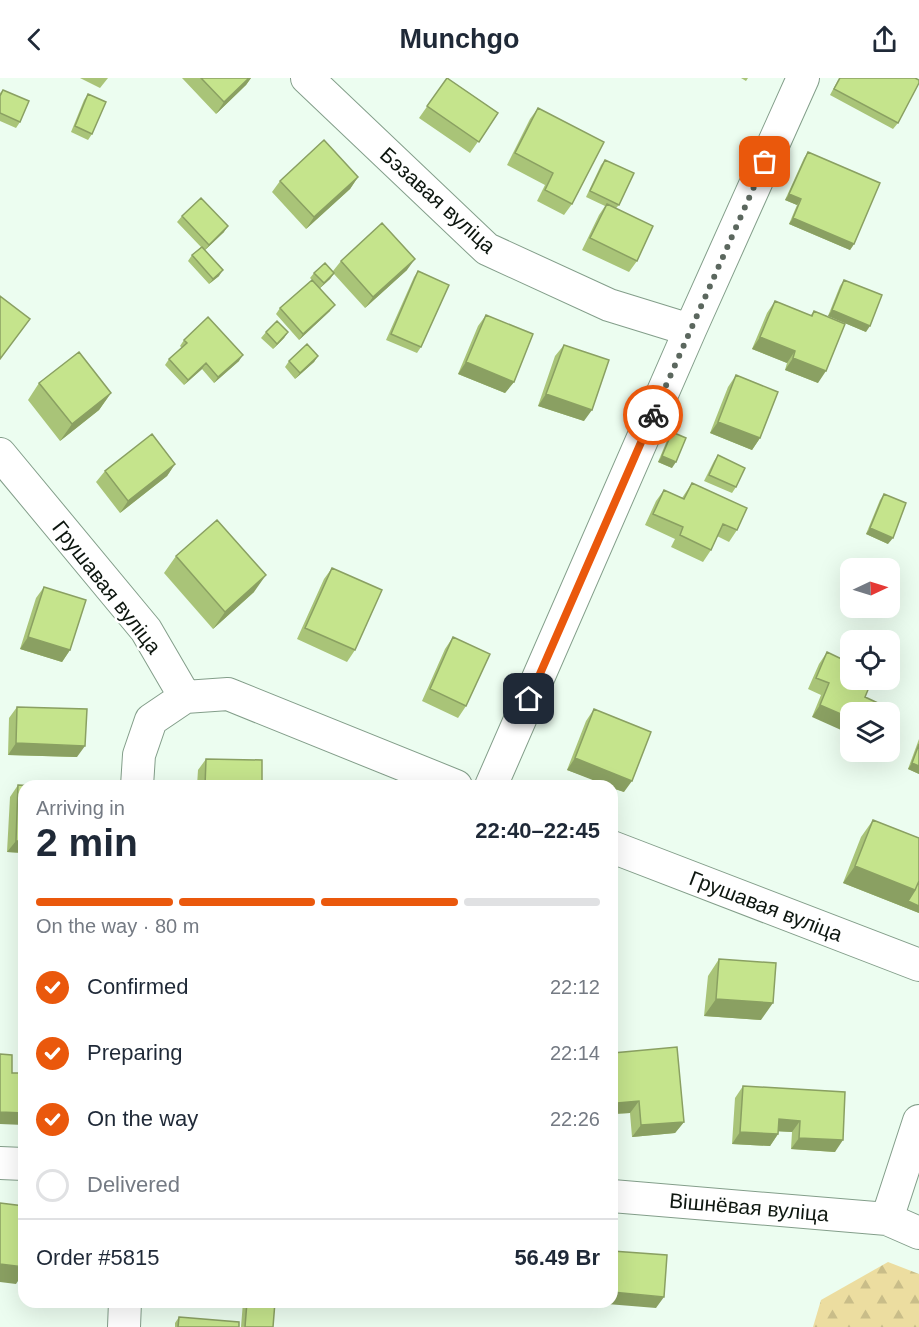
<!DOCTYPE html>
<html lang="en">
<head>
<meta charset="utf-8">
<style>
	body { margin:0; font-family:Helvetica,sans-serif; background:#f6f6f7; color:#1f2937; height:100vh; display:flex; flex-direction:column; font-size:22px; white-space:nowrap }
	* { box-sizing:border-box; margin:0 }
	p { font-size:20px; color:#747a83 }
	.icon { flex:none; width:33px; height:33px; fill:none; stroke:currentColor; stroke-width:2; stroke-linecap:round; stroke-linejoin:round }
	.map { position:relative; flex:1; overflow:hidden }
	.drawer { position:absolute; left:18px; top:702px; width:600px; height:528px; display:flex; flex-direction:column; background:#fff; border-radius:18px; box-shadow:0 6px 24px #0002 }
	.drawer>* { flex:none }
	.needle { width:39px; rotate:86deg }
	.buttons { position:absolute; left:840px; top:480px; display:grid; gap:12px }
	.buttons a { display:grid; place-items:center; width:60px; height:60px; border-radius:12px; background:#fff; box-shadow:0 6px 24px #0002; font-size:30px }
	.pin { position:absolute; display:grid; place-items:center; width:51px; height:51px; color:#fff; margin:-26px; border-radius:12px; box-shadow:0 3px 9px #0006 }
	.courier { position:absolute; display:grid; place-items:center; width:60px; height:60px; margin:-30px; border:4px solid #ea580c; border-radius:50%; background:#fff; color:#222; box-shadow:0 2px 8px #0007 }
	.summary em { font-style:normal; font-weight:700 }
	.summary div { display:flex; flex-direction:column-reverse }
	.summary { display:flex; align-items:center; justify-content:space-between; height:102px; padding:0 18px }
	h1 { font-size:39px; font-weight:700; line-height:45px }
	.bar { display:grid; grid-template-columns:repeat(4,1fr); gap:9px 6px; align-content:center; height:72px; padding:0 18px }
	.bar i { height:8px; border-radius:4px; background:#e0e1e3 }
	.bar .active { background:#ea580c }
	.bar p { grid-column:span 4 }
	.line { display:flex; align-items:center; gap:15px; padding:0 18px; border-top:2px solid #e0e1e3 }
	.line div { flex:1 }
	ol { padding:0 18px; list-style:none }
	li { display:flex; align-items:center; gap:18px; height:66px }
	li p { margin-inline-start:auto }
	li .icon { padding:6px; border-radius:50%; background:#ea580c; color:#fff; stroke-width:4 }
	li:last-child { color:#747a83 }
	li i { width:33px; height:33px; border:3px solid #e0e1e3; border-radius:50% }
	header { display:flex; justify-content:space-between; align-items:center; height:78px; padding:0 18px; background:#fff; font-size:27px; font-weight:700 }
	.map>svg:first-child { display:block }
	.forest { fill:url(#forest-firs) }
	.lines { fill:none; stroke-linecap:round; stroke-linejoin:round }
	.minor-casing { stroke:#839e8a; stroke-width:34 }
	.minor { stroke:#fff; stroke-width:32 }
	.wall { fill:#a9c478 }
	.shaded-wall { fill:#8aa062 }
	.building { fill:#c5e48c; stroke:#8aa062; stroke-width:1.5 }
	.done { stroke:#5b675e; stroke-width:6; stroke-dasharray:0 10.8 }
	.route { stroke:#ea580c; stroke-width:8 }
	.labels { text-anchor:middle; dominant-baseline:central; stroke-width:5; stroke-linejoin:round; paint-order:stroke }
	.street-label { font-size:21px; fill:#0d160f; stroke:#fff }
</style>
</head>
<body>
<header><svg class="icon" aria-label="back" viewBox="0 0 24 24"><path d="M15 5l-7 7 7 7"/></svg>Munchgo<svg class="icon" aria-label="share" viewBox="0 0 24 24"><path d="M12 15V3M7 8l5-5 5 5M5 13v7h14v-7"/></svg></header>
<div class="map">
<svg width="919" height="1249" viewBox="0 0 919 1249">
	<defs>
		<pattern id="forest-firs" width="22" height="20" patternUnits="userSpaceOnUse" patternTransform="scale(1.5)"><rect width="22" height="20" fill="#ecdda0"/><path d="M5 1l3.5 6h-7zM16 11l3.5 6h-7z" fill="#c9bd89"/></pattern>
	</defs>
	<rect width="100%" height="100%" fill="#ecfdf0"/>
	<path class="forest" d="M888 1184 919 1196V1249H813L821 1222Z"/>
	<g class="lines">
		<g class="minor-casing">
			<path id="minor" d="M307 0 487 171 609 227 690 252
				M0 376 146 552 185 619 228 616 456 708
				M137 708 139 677 151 642 185 619
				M491 708 690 252 803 0
				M612 769 919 887
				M0 1085 24 1086
				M612 1118 887 1141 919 1155
				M887 1141 919 1043
				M124 1249 125 1224"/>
		</g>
		<use href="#minor" class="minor"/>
	</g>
	<path class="wall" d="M80 0H108L100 10Z
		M182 0H251L246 7 216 36Z
		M447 0 498 35 470 75 419 40Z
		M741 0H748L746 3Z
		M839 0H915L898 45 893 51 830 17Z
		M3 12 20 44 16 50 0 43V15Z
		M88 16 92 56 88 62 71 54 84 22Z
		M538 30 572 126 564 137 537 123 545 107 507 87 530 41Z
		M808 74 854 166 850 172 789 146 797 127 785 122 804 80Z
		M605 82 619 127 616 130 637 183 629 194 582 172 599 137 605 128 586 119 601 87Z
		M358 99 350 111 306 151 272 114 280 103Z
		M182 138 224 154 205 172 219 198 209 206 188 183 192 177 201 169 177 144Z
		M341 183 407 192 365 230 334 196 330 201 320 210 330 233 299 262 276 236 280 230 312 202 310 200 314 195 333 193Z
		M418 193 421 269 417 275 386 262 414 199Z
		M844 202 866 254 828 238 840 208Z
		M775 223 810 238 814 233 818 305 785 292 787 285 752 271 767 235Z
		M486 237 514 304 505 315 458 296 478 248Z
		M266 254H288L284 260 273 271 261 260Z
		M184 262 239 283 214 305 202 291 184 307 165 287 169 281 182 270 180 268Z
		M564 267 584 343 538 328 555 278Z
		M318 278 314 284 295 301 285 289 289 283Z
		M736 297 760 360 752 372 710 355 728 309Z
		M39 305 111 315 99 332 60 363 28 322Z
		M672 354V390L658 384 668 360Z
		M718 377 736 409 732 415 704 403 714 383Z
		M175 386 167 398 120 435 96 404 105 393Z
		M692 405 737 452 729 464 717 458 711 472 703 484 671 469 675 461 645 447 656 423 664 412 682 420Z
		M884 416 888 466 866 456 880 422Z
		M176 478 254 514 213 551 164 495Z
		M332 490 355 572 347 584 297 561 324 501Z
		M44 509 70 572 62 584 20 571 36 520Z
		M453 559 466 628 458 640 422 623 445 571Z
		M827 574 865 619 812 639 821 617 808 611 819 586Z
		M17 629 77 679 8 677 9 640Z
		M594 631 624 714 612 710V708L567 692 586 643Z
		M919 661V696L908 691Z
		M206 681 262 708H197L198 692Z
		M18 707 24 708V775L7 774 10 719Z
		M873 742 919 760V835L843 805 861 759Z
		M719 881 761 942 704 938 708 898Z
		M613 975 684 1044 675 1055 632 1059 630 1035 612 1036Z
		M743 1008 845 1014 835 1074 791 1071 792 1054 778 1053V1056L770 1068 732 1066 735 1020Z
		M243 1224H275L273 1249H241Z
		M179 1239 239 1249H175V1245Z"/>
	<path class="shaded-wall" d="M249 0H251L246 7 216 36 224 24Z
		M358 99 350 111 306 151 314 139Z
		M789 116 801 121 797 127 785 122Z
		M793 140 854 166 850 172 789 146Z
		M228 148 224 154 204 173 209 167Z
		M415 181 407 192 365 230 373 219Z
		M223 192 219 198 209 206 213 201Z
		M334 195 330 201 319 211 324 205Z
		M335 227 330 233 299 262 303 256Z
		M832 232 870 248 866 254 828 238Z
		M288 254 284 260 273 271 277 266Z
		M760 259 795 273 787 285 752 271Z
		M243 277 239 283 214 305 218 299Z
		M318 278 314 284 295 301 300 295Z
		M793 280 826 293 818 305 785 292Z
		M466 284 514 304 505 315 458 296Z
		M206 285 202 291 184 307 188 302Z
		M111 315 99 332 60 363 72 346Z
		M546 316 592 332 584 343 538 328Z
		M718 344 760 360 752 372 710 355Z
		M662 378 676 384 672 390 658 384Z
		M175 386 167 398 120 435 128 423Z
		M870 450 893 460 888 466 866 456Z
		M266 497 254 514 213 551 225 534Z
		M28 559 70 572 62 584 20 571Z
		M820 627 850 640V656L812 639Z
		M16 665 85 668 77 679 8 677Z
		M575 680 632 703 624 714 612 710V708H608L567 692Z
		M912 685 919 688V696L908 691Z
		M16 763H24V775L7 774Z
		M855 788 915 812 919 828V835L843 805Z
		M716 921 773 925 761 942 704 938Z
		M639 1023 630 1035 612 1036V1032L617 1025Z
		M0 1034 24 1035V1047L0 1046Z
		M779 1041 800 1043 792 1054 771 1053Z
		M684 1044 675 1055 632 1059 641 1047Z
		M740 1054 778 1056 770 1068 732 1066Z
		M799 1060 843 1062 835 1074 791 1071Z
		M0 1186 24 1189V1194L16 1206 0 1204Z
		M612 1214 664 1219 656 1230 595 1225 596 1224H612Z"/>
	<path class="building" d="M201 0H249L224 24Z
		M447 0 498 35 479 64 427 28Z
		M840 0H915L919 2V5L898 45 834 11Z
		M3 12 29 23 20 44 0 35V18Z
		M88 16 106 24 92 56 75 48Z
		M538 30 604 64 572 126 545 112 553 95 515 75Z
		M324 62 358 99 314 139 280 103Z
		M808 74 880 105 854 166 793 140 801 121 789 116Z
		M605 82 634 95 619 127 590 113Z
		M201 120 228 148 209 167 182 138Z
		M607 126 653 148 637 183 590 160Z
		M382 145 415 181 373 219 341 183Z
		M202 169 223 192 213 201 192 177Z
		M325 185 334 195 324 205 314 195Z
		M418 193 449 207 421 269 391 256Z
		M312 202 335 227 303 256 280 230Z
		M844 202 882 217 870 248 832 232Z
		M0 218 30 241 0 281Z
		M775 223 812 238 814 233 845 246 826 293 793 280 795 273 760 259Z
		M486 237 533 256 514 304 466 284Z
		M208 239 243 277 218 299 206 285 188 302 169 281 187 265 184 262Z
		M277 243 288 254 277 266 266 254Z
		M307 266 318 278 300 295 289 283Z
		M564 267 609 282 592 332 546 316Z
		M79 274 111 315 72 346 39 305Z
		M736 297 778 314 760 360 718 344Z
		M672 354 686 360 676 384 662 378Z
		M152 356 175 386 128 423 105 393Z
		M718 377 745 390 736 409 709 397Z
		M692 405 747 430 737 452 723 446 711 472 680 457 683 449 653 436 664 412 684 421Z
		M884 416 906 425 893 460 870 450Z
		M217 442 266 497 225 534 176 478Z
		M332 490 382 512 355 572 305 550Z
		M44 509 86 522 70 572 28 559Z
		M453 559 490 576 466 628 430 611Z
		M827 574 850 585V602H872L865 619 880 626 877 634H850V640L820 627 829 605 816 600Z
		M17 629 87 631 85 668 16 665Z
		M594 631 651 654 632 703 575 680Z
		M919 666V688L912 685Z
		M206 681 262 682V708H205Z
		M18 707 36 708H24V763H16Z
		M873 742 919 760V803L915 812 855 788Z
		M919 803V828L908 823 915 812Z
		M719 881 776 885 773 925 716 921Z
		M677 969 684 1044 641 1047 639 1023 617 1025 613 975Z
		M0 976 12 977V995H24V1035L0 1034Z
		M743 1008 845 1014 843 1062 799 1060 800 1043 779 1041 778 1056 740 1054Z
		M0 1125 24 1128V1189L0 1186Z
		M612 1173 667 1177 664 1219 612 1214Z
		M247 1224H275L273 1249H245Z
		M179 1239 239 1244V1249H178Z"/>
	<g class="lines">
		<path class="done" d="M653 337 765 84"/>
		<path class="route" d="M529 621 653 337"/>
	</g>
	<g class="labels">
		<g class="street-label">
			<text transform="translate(438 122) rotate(42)">Бэзавая вуліца</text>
			<text transform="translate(107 509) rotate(52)">Грушавая вуліца</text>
			<text transform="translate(766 828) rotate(21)">Грушавая вуліца</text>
			<text transform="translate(749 1129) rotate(5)">Вішнёвая вуліца</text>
		</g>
	</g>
</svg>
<div class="buttons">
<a><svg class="needle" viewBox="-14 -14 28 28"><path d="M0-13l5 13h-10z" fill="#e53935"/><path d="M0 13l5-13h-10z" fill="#747a83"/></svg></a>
<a><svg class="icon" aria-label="locate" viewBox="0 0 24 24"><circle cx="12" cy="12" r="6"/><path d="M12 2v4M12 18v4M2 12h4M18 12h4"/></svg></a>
<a><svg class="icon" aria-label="layers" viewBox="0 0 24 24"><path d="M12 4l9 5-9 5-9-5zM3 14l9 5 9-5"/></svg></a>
</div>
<div class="pin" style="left:765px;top:84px;background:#ea580c"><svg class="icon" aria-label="bag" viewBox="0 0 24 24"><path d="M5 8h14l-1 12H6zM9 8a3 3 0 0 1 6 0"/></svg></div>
<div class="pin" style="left:529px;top:621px;background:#1f2937"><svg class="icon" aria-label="home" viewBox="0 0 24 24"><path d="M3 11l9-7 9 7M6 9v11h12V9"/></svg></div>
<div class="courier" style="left:653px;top:337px"><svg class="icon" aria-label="bike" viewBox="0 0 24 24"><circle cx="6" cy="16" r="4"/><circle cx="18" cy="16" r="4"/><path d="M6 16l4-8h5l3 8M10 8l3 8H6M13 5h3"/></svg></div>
<section class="drawer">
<div class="summary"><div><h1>2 min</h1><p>Arriving in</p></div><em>22:40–22:45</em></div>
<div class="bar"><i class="active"></i><i class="active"></i><i class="active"></i><i></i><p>On the way · 80 m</p></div>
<ol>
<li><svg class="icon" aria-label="check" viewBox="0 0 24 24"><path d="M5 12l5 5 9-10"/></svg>Confirmed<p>22:12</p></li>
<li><svg class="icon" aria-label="check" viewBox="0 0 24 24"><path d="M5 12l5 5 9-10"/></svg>Preparing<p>22:14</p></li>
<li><svg class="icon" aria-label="check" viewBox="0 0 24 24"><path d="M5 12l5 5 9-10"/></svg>On the way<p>22:26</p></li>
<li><i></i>Delivered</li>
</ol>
<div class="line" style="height:78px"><div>Order #5815</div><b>56.49 Br</b></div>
</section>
</div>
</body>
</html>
